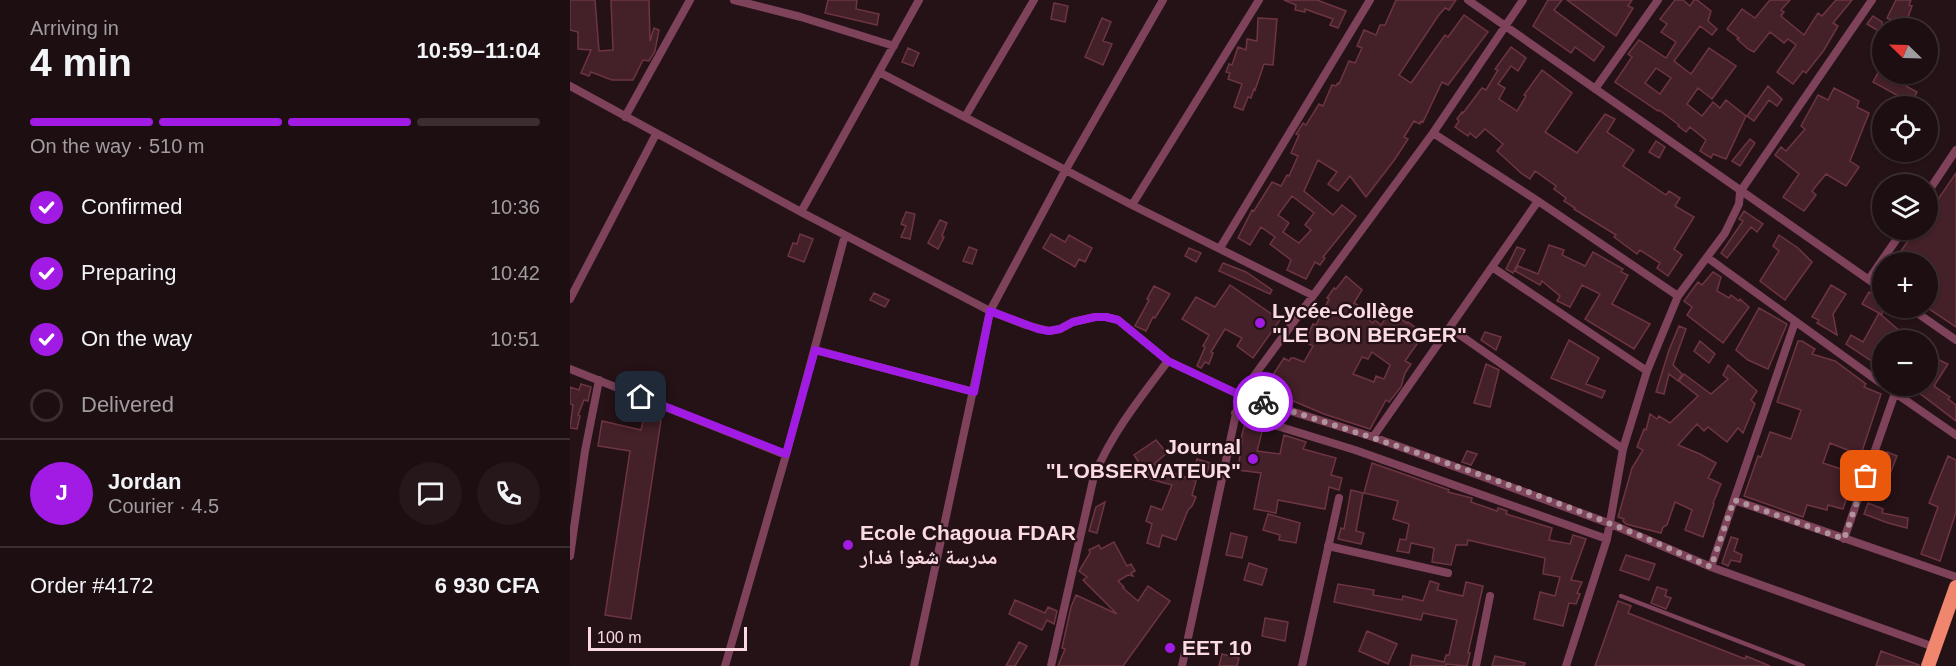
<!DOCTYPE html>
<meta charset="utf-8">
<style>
:root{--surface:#1c0e11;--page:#25171a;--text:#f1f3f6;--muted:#a09c9f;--line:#3a2e31;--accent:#a21be5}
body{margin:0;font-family:Arial,"Noto Naskh Arabic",sans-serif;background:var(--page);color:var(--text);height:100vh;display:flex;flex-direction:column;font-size:22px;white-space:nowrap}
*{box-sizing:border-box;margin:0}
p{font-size:20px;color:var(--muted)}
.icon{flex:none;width:33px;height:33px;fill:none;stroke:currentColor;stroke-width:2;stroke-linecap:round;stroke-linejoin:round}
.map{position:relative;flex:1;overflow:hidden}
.panel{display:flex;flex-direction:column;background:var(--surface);width:570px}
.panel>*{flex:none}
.needle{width:39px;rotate:293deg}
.controls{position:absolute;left:1302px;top:18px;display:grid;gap:12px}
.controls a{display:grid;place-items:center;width:66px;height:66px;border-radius:50%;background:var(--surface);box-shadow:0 2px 4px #0004,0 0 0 2px var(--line);font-size:30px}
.scale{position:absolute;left:18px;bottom:15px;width:159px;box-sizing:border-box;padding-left:6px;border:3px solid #fbdae4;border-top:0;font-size:16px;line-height:21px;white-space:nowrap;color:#fbdae4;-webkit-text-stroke:4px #251217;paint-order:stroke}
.pin{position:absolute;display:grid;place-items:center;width:51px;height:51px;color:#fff;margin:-26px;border-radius:12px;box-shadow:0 3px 9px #0006}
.courier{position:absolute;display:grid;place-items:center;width:60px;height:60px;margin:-30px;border:4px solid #a21be5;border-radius:50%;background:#fff;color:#222;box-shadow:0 2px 8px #0007}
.summary em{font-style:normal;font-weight:700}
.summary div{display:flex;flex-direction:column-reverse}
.summary{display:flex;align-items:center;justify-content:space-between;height:102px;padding:0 30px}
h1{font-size:39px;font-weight:700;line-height:45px}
.bar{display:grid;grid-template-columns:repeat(4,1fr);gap:9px 6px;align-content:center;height:72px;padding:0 30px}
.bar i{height:8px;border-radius:4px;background:var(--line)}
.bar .active{background:var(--accent)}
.bar p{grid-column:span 4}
.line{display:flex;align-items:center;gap:15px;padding:0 30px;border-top:2px solid var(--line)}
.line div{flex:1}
.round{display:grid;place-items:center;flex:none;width:63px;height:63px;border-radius:32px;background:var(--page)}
ol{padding:0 30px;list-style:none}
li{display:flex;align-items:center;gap:18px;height:66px}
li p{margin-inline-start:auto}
li .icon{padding:6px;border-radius:50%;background:var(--accent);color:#fff;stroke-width:4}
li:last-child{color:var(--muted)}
li i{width:33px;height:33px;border:3px solid var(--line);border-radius:50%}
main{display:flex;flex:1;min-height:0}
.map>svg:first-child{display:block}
.building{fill:#442028;stroke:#6d3542;stroke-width:1.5;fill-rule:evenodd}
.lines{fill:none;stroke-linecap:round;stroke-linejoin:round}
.service{stroke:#7e425a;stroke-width:4.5}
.minor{stroke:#7e425a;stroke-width:8}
.primary{stroke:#ef866d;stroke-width:14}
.done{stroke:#b0949c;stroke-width:6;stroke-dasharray:0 10.8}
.route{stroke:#a21be5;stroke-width:8}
.poi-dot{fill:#a21be5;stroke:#251217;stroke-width:2}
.labels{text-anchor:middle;stroke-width:4.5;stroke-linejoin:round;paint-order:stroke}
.poi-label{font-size:21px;font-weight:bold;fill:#fbdae4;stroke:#251217;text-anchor:start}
</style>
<main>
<section class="panel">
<div class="summary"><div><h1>4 min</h1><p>Arriving in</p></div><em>10:59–11:04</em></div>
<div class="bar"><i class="active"></i><i class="active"></i><i class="active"></i><i></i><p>On the way · 510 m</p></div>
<ol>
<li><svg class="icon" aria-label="check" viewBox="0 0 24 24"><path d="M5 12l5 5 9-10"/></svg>Confirmed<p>10:36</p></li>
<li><svg class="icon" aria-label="check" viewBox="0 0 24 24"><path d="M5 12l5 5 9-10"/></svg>Preparing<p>10:42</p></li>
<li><svg class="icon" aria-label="check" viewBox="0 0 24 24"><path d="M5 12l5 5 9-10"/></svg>On the way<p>10:51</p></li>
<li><i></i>Delivered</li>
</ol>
<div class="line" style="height:108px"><b class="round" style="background:var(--accent);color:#fff">J</b><div><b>Jordan</b><p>Courier · 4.5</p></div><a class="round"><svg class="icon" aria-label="chat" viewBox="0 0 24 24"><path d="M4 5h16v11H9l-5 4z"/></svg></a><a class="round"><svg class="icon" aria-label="phone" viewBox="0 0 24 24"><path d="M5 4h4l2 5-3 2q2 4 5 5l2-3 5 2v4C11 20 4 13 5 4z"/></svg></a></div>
<div class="line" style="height:78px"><div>Order #4172</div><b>6 930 CFA</b></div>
</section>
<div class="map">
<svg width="1386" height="666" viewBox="0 0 1386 666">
<rect width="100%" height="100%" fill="#251217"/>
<!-- building -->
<path class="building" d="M0,0H25L29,51L43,50L41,0H79L80,41L84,28L89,30L85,51L79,61L73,60L63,80H42L21,72L19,76L11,73L21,50L8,49V32L0,30Z
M258,0H287L286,9L309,14L307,25L255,13Z
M714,0H747L776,11L768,28L760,25L763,19L735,9V12L725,10L726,5Z
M826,0H886L879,10L875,8L868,16L829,75L841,83L875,35L878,37L894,15L918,32L878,85L872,82L853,122L851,121L850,124L844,121L834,137L838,139L825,159L796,197L780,176L768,191L758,184L767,172L748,160L734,191L763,215L772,205L786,216L753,257L755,258L750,265L745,262L736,279L717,270L721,260L700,244L705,237L691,227L680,245L668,238L682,210L684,211L702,182L711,186L717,175L719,176L728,156L721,153L729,135L726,134L733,123L736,125L749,104L753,106L762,85L766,86L768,83L769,84L779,61L785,63L792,48L787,46L794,30L806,35L810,25H815ZM722,196L744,213L735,225L741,230L729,243L713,232L719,223L708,215Z
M978,0H992L984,10L1034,47L1024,61L1005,47L1001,53L963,26Z
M997,0H1062L1058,6L1063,8L1046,36Z
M1105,0H1113L1120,6L1124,0H1127L1141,11L1138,21L1147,29L1142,35L1130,26L1104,61L1121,74L1139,48L1166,66L1142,99L1128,88L1117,104L1132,116L1143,102L1150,108L1156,100L1176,116L1156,159L1143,154L1141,158L1130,151L1136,140L1120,127L1116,132L1108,126L1109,125L1089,110L1088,111L1045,82L1062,57L1058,54L1069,40L1096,58L1106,42L1091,32L1097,24L1090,19ZM1086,68L1101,78L1090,94L1075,83Z
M1200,0H1220L1211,10L1214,12L1211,16L1234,35L1248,13L1252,16L1266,0H1282L1263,23L1268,26L1254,50L1236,73L1233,71L1223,84L1207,72L1226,45L1218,39L1214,43L1200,32L1184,52L1178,49L1167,39L1169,38L1157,29L1172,9L1185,18Z
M1326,0H1341L1339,5L1342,6L1335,25L1317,18Z
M484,3L498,6L495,22L481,19Z
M1303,16L1312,22V59L1302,54L1312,33L1297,24Z
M532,18L541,22L533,41L542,44L533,65L515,57Z
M688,18L707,19L703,65L694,64L685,90L684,89L681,98L678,97L673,110L664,107L672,84L658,79L660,73L656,72L659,64L662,65L668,47L676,50L677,39L687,41Z
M941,47L956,58L948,71L941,66L928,84L935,88L929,99L947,111L956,96L954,95L972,70L1002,93L975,132L1007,153L1035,114L1045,119L1037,132L1064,150L1053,166L1096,195L1099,191L1110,198L1105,206L1124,217L1104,249L1112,255L1098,276L1087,268L1090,263L1070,250L1067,254L1044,237L1046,235L1004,209L1005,208L994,201L996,198L984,189L986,186L965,171L960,179L951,173L927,151L933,144L915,129L906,138L900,133L898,136L885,127L889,121L887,119L892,112L893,113L912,88L916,90L928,70L925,69Z
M338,48L349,53L343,66L332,62Z
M1309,71L1347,92L1341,103L1303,82Z
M1198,86L1212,99L1207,106L1199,100L1184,121L1177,116Z
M1264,88L1289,101L1287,107L1299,113L1280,161L1289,167L1276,186L1256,174L1242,191L1246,195L1234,211L1213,197L1229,174L1205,155L1211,147L1216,151L1235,129L1231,126L1248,95L1258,100Z
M1180,139L1185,143L1170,166L1162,161Z
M1086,141L1095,147L1089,158L1079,152Z
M1386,173V327L1358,308V262H1323L1346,230H1358V214Z
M1174,211L1193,224L1187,232L1181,227L1157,258L1151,253L1173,221L1169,219Z
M336,212L345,214L340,239L331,237L336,226L331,224Z
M370,220L377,223L372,236L374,237L368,249L358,243Z
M230,234L243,239L234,262L218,256L223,243L227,244Z
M481,234L495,242L499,235L522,248L515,262L509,259L505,267L473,248Z
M1209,235L1228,248L1242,262L1215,300L1190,281L1209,251L1203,246Z
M979,245L994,250L992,255L1015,266L1023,252L1053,269L1051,272L1058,275L1042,304L1080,324L1064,349L1015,319L1030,294L1012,285L1000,307L987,301L990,296L972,281L970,285L945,271L948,266L968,274Z
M399,247L407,250L402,264L393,261Z
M947,247L955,250L943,273L936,269Z
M619,248L631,253L626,262L615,256Z
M653,263L676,272L702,290L700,294L649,271Z
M1143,272L1151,277L1147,291L1159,298L1161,295L1169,301L1170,299L1179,307L1153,343L1117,315L1122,307L1114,301L1128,282L1132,285Z
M776,276L792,290L784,303L789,306L786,310L803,323L805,320L811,325L820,312L837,323L838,322L854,334L835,361L841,364L835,373L831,387L819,402L816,400L800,429L754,414L721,400L718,403L695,395L699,385L697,384L714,358L719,361L721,358H724L734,362L743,346L735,342L743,324L746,325L759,299L757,298L764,288L766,289ZM802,352L820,365L814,379L806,376L804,382L783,374L792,357L798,359Z
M660,285L710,320L683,358L667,346L672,338L655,329L641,352L643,353L639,364L635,362L631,368L627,366L635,347L633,346L639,335L612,319L626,297L645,307Z
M1261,285L1276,294L1263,314L1267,335L1247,323L1249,320L1242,317Z
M584,286L600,294L585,318L583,317L576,331L565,326L579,300L577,299Z
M1299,292L1312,299V315L1309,313L1331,332L1345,340H1312V368L1276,344L1281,335L1293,342L1309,313L1292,304Z
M304,293L319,300L315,307L300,300Z
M1189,308L1217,324L1198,369L1178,360L1166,350Z
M1109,326L1116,329L1103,365L1112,374L1108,381L1099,374L1094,394L1086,392L1099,350Z
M915,332L931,337L926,350L911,340Z
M999,340L1029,358L1016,384L1035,391L1032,398L981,378Z
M1130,341L1145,354L1139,363L1124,351Z
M1228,341H1232L1245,349L1242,354L1265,361L1296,384L1294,387L1311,394L1273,509L1258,505L1257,510L1237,505L1233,517L1174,496L1188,456L1191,457L1200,432L1221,439L1231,410L1207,402ZM1260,443L1285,453L1277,471L1253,463Z
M1367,359L1378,364L1364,386L1380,397L1378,399L1386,405V421L1340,386H1358V379L1365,372L1361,369Z
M916,364L929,370L920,407L904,403Z
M1158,365L1187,391L1181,400L1185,404L1173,433L1168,428L1157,442L1138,427L1134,431L1127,424L1108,445L1130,454L1146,463L1138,478L1151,484L1143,503L1144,504L1133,537L1115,530L1122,510L1105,502L1097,525L1093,527L1091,533L1056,524L1053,521L1054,519L1048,517L1062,468L1073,450L1067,447L1074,429L1076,430L1080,414L1087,419L1089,416L1100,423L1128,396L1109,381L1114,374L1141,394L1158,379L1153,375Z
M11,384L21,387L18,401L14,400L8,415L10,416L7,429L0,428L3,405L0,404V387L9,390Z
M74,417L91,420L61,619L35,615L60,451L28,446L32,421L71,430Z
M675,423L693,428L687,451L710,454L714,435L736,442L733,449L766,458L761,475L772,478L769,490L759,487L755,509L708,500L706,513L684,509L691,473L668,470L672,440L671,439Z
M586,440L597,453L584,464L602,469L601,472L626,481L622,495L626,497L622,506L618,510L606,540L592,535L589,547L577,543L582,524L576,521L581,506L592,510L602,485L580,479L564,455Z
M897,451L907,454L901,465L892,462Z
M1317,452L1327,456L1317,482L1307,478Z
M1378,456L1386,460V512L1370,561L1351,554L1368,507L1359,503Z
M627,459L640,463L636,476L623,472Z
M802,463L879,490L878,492L902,498L901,502L927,511L928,508L932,509L937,511L936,514L982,528L979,540L1000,544L1003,535L1016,539L1001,580L1012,582L1007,593L1010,594L1006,604L999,603L993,626L964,619L970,592L985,596L990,577L973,574L975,558L898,540L897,545H886L881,565L862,562L864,548L841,543L839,553L827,551L830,539L836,540L839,524L823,519L828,501L794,493Z
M781,490L793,493L786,531L794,533L791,544L768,539L771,528L774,529Z
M535,502L527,533L519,531L526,507Z
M1298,503L1313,509L1312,513L1338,518L1337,528L1318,523L1294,514Z
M698,514L730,523L726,543L709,540L710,535L693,530Z
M661,533L677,537L672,558L656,555Z
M1161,537L1168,539L1164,551L1172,555L1170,562L1161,560L1158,566L1152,563Z
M544,542L557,566L561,564L565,571L561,573L563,576L558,575L548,581L554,587L553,588L568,601L578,586L600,601L553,666H488L495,649L492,648L501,607L506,595L547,614L513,580L517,577L509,571L520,553L519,550L529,545L531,549Z
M1056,555L1085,564L1079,580L1050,570Z
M679,563L697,569L692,585L674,580Z
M860,581L869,584L867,590L893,596L896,582L913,586L898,653H900L897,666L876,664V666H840L842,655L874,662L876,655H879L887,620L853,613L851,620L764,602L768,584L804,590L803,595L832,600L833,596L853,601Z
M1087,587L1097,590L1095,596L1101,598L1096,609L1081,603Z
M445,600L475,613L478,607L487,611L484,624L477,620L472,630L439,614Z
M1048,601L1061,606L1058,613L1175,659L1176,656L1200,666H1025Z
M695,618L718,622L715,641L692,636Z
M797,631L827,644L818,664L789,651Z
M449,642L457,646L445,666H436Z
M1311,651L1349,665V666H1306Z
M652,654L669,658L667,666H649Z
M925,656L955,663L954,666H922Z"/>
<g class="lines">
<!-- service -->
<path class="service" d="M1051,596L1233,666"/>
<!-- minor -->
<path class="minor" d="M164,0L231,17L324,46
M898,0L1312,289
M309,72L562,205L742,295
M0,86L231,212L420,311L456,325L479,331L490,329L503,322L525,317H536L548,320L598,361L670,395L803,437L911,476L1041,524L1141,567L1364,647
M1025,89L1088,0
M55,117L120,0
M395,117L464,0
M863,133L968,201L1108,296
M1358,192L1386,150
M562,205L689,0
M231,212L349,0
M650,248L800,0
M1138,258L1312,384
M922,267L1077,371
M1299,279L1333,230
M0,299L86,134
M1340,308L1386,340
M880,328L1053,449
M245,350L404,392
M0,369L216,455
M1315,386L1386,435
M665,413L785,450L1037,539
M803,437L968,201
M1164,500L1386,577
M1274,539L1325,393
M758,546L878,573
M0,556L15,451L29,380
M1141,567L1225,322
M155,666L216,455L275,235
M344,666L420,311L495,171L593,0
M481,666L524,476C542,433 570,398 598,361
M612,666L670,395L863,133L953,0
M732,666L769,498
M906,666L920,596
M996,666L1037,539L1053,449L1077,371L1108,296L1155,233L1169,204L1170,192L1302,0"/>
<!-- primary -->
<path class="primary" d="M1358,666L1386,587"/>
</g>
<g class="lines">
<!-- done -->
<path class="done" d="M693,402C810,440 927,478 1041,524C1075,537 1108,553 1141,567L1164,500L1274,539L1296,476"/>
<!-- route -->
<path class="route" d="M71,397L216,454L245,350L404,392L420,311L468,329L479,331L490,329L503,322L525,317H536L548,320L598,361L670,395L693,402"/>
</g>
<!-- markers -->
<g class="poi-dot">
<circle cx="690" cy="323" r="6"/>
<circle cx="683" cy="459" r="6"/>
<circle cx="278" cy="545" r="6"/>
<circle cx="600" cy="648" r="6"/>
</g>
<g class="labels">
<!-- poi labels -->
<g class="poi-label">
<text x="702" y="318">Lycée-Collège<tspan x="702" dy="24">"LE BON BERGER"</tspan></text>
<text x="671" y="454" text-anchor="end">Journal<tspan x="671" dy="24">"L'OBSERVATEUR"</tspan></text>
<text x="290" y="540">Ecole Chagoua FDAR<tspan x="290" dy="24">مدرسة شغوا فدار</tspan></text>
<text x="612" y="655">EET 10</text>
</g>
</g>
</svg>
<div class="controls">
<a><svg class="needle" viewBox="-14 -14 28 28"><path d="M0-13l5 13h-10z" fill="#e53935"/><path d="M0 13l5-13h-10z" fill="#a09c9f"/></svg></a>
<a><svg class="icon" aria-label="locate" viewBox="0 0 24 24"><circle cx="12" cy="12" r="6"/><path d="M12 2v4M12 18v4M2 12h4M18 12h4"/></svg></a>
<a><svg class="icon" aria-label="layers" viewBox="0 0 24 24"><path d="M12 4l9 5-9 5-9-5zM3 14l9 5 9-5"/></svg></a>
<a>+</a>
<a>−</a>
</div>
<div class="scale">100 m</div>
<div class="pin" style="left:1296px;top:476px;background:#ea580c"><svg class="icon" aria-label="bag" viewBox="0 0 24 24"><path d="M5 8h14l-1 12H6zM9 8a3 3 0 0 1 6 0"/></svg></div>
<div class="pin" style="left:71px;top:397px;background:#1f2937"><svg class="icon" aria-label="home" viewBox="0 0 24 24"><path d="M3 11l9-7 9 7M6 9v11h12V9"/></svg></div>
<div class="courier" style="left:693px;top:402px"><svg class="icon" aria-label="bike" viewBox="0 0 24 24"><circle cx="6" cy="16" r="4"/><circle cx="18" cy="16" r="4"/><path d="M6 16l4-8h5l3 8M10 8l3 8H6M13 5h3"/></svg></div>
</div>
</main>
